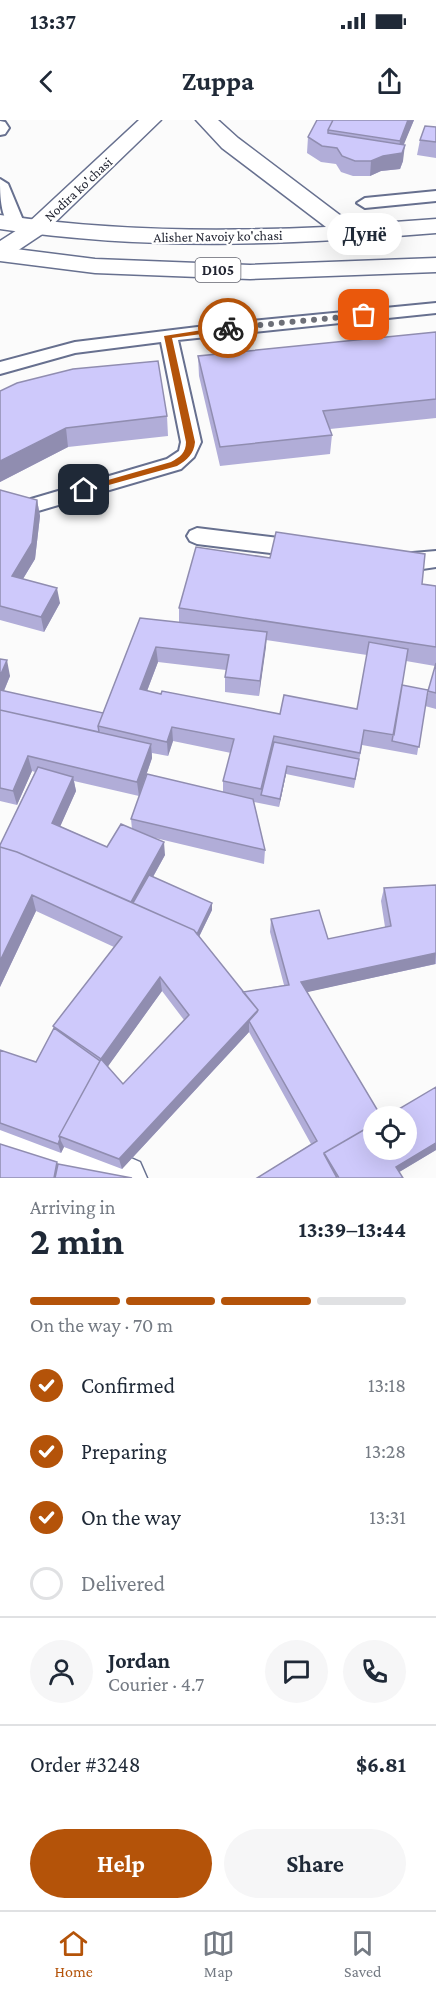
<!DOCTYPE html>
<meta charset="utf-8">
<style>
:root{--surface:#fff;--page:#f6f6f7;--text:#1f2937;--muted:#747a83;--line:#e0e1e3;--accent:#b45309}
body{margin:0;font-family:"Crimson Pro",serif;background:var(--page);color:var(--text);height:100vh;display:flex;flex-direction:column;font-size:22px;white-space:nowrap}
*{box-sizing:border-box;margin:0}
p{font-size:20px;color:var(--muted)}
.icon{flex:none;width:33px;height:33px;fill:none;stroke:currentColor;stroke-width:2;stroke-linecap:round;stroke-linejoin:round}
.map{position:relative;height:1058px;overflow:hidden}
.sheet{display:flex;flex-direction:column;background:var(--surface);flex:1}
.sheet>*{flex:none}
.controls{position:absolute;left:363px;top:986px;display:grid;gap:12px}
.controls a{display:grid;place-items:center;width:54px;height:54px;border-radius:50%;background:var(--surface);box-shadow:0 6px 24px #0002;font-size:30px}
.pin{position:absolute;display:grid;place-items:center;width:51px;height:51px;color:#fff;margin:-26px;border-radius:12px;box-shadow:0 3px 9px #0006}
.courier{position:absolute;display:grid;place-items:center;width:60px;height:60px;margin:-30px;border:4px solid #b45309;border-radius:50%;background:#fff;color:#222;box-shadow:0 2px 8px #0007}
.bubble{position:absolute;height:42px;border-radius:21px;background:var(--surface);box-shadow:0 6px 24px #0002;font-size:20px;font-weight:700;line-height:42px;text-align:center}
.headline em{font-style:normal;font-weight:700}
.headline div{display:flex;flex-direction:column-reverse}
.headline{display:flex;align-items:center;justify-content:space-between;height:102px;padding:0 30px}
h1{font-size:39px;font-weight:700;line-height:45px}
.bar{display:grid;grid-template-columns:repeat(4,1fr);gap:9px 6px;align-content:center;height:72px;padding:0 30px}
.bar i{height:8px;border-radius:4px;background:var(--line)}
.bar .current{background:var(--accent)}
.bar p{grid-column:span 4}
.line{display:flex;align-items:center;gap:15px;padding:0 30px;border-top:2px solid var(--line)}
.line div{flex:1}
.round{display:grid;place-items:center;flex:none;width:63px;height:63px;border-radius:32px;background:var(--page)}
ol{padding:0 30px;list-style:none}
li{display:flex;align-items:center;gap:18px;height:66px}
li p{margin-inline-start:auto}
li .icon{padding:6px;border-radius:50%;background:var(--accent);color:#fff;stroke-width:4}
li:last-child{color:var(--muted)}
li i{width:33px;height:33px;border:3px solid var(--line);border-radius:50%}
.action{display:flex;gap:12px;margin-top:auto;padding:12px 30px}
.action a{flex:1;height:69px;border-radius:36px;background:var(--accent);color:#fff;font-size:24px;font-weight:700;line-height:69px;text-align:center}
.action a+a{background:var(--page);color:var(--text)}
.status{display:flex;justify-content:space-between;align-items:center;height:42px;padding:0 30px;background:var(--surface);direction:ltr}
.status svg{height:16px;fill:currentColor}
header{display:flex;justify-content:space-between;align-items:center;height:78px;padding:0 30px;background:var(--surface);font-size:27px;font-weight:700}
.tabs{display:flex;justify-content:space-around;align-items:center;height:84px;border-top:2px solid var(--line);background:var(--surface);font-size:16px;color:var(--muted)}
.tabs a{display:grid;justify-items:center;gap:3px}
.tabs .current{color:var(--accent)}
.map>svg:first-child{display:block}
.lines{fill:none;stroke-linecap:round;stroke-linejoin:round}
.lane-casing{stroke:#67708f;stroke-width:4}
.street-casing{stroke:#67708f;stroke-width:3}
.secondary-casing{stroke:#67708f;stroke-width:3}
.primary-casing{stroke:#67708f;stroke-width:3}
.lane{fill:#fff;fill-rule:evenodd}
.street{fill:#fff;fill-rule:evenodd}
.secondary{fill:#fff;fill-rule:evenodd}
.primary{fill:#fff;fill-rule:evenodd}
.wall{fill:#b1add8;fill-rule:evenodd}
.shaded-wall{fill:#908db0}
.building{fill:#cec9fb;stroke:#908db0;stroke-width:1.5;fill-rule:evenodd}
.route{fill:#b45309}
.done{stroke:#6e7078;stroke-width:6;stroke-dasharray:0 10.8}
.labels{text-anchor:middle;stroke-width:4.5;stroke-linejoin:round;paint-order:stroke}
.far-street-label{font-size:14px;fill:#222532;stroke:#fff}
.shield{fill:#fff;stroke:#646670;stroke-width:1.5}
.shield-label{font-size:15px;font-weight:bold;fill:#222532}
</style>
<div class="status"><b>13:37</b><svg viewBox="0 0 49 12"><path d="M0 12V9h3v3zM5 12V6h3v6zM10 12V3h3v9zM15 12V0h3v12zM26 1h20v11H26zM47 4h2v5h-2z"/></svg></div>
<header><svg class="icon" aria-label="back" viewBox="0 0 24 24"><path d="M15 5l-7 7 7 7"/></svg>Zuppa<svg class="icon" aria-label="share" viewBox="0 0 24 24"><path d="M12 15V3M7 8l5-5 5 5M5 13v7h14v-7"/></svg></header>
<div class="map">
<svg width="436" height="1058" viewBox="0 0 436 1058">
<rect width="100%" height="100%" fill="#fbfbfb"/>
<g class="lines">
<!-- lane casing -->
<g class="lane-casing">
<path id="lane" d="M0,1L5,2L9,8L5,14L0,15Z
M0,59L8,64L25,105L23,108L17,110C0,105 0,74 0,59Z
M436,71V81L365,88L357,83L365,78Z
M436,183V193L178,220L201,322L194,337L181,349L38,391L31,389L28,384L31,379L167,339L179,331L181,322L161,222L75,233L0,254V242L75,222L222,204Z
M197,408L304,421L311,424L314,429L311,434L304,437L197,424L190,421L187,416L190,411Z
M436,431V447L409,451L389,447L385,441L389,435Z"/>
</g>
<!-- street casing -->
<g class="street-casing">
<path id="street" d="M0,1002L124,1035L140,1042L147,1058H43L0,1046Z"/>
</g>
<!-- secondary casing -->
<g class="secondary-casing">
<path id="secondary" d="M139,0H161L44,113L8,137L0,139V121L28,103Z"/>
</g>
<!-- primary casing -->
<g class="primary-casing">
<path id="primary" d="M196,0H218L238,18L353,105L436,99V113C289,125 147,131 0,109V95C109,111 216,112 326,107L222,28Z
M0,127L95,139L250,145L436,138V152L250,159L95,153L0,141Z"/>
</g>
<!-- lane -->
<use href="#lane" class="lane"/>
<!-- street -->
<use href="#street" class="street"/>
<!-- secondary -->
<use href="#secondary" class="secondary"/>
<!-- primary -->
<use href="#primary" class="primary"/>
</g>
<!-- wall -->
<path class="wall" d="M317,0H414L403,25V41L400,49L381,51L370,56H353L341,52L336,44L321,42L307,33L308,17Z
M436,7V38L417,35L420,20Z
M436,212V298L330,309L332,315L330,334L220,346L199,256L198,236Z
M0,271L167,296L168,316L68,327L0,362Z
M0,370L37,380L40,396L35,439L23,459L60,483L44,512L0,500Z
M422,464L436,466V589L425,586L417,635L362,625L354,668L286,654L279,687L254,682L265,730L264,744L151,717L165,735L153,757L212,783V790L199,817L243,872L284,865L270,812L271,799L328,819L385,807L381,781L384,768L436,765V844L306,872L374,1029L436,967V1030L399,1052L403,1058H257L311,1024L249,912L122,1049L64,1027L61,1033L0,1010V930L36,942L54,908L53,906L114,827L36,791L0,867V725L35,652L32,651L17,685L0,681V539L10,556L4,571L103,593L140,498L179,503V488ZM266,520L367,535L357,589L280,594L147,571L158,542L226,550L225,557V572L259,576ZM406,541L435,546L427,578L402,565ZM173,621L231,633L223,661V672L131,699L132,709L107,727L60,706L76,671L74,661L139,676L152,638V633L168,636ZM162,871L184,900L123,964L107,947Z"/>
<!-- shaded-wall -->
<path class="shaded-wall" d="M408,0H414L400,34L405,25L403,41L400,49L381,51L370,56L371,41L383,36L398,34L400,21Z
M66,308L68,327L0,362V341Z
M37,380L40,396L35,439L15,472L12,456Z
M57,468L60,483L44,512L41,497Z
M267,512L266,527L259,576L260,561Z
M156,527L158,542L142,584L140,569Z
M7,540L10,556L0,580V556Z
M172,607L173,621L168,636L167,622Z
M151,624L152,638L139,676L137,662Z
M28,636L32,651L17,685L13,671Z
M287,646L286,654L279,687L280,679Z
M73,657L76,671L56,716L52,703Z
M164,722L165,735L134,791L129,784Z
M32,775L36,791L0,867V841Z
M212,783V790L195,825V818Z
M436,833L435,844L299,874L301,862Z
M160,857L162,871L104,952L101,939Z
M258,890L257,903L249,901V912L122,1049L119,1039Z
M60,1019L64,1027L61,1033L58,1024Z
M436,1023V1030L391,1057L396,1047Z"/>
<!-- building -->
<path class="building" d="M317,0H333L328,10V13L405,25L402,33L383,36L371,41H355L342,36L337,28L322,26L308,17Z
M333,0H408L400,21L328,10Z
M425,6L436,7V22L420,20Z
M436,212V279L323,291L332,315L220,327L198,236Z
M158,241L167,296L66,308L0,341V271L17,263L73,249Z
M0,370L37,380L32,423L12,456L57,468L41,497L0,486Z
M276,412L425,434L422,464L436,466V527L179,488L196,427L270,438Z
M140,498L267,512L260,561L225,557L229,535L156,527L140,569L161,574L162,571L280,594L284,575L357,589L369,522L408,529L394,615L364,610L360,633L274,616L261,669L223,661L234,619L172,607L167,622L98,606Z
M0,539L7,540L0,556Z
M436,543V573L428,571Z
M402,565L428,570L419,627L392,621Z
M0,570L103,593L98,606L99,612L0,590Z
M0,590L151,624L137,662L28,636L13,671L0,668Z
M274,622L359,639L355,659L287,646L280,679L261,675Z
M38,647L73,657L52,703L107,727L121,704L164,722L131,782L17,732L0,727V725Z
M147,654L253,679L265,730L131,699Z
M0,727L17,732L194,810L258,890L119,1039L59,1016L101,939L53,906L122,817L32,775L0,841ZM160,857L189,895L123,964L101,939Z
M149,755L212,783L197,814L194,810L133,783Z
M436,765V833L301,862L381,996H374V1004L324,1033V1034L337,1058H257L317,1021L249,901L257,892L258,890L243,872L289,865L271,799L319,790L328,819L391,806L384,768Z
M54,908L100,941L59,1016L60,1019L58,1024L0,1003V930L36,942Z
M436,967V1023L396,1047L403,1058H339L324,1033L374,1004V1029H406V996H387Z
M0,1024L57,1042L54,1058H0Z
M58,1044L132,1058H55Z"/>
<!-- route -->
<path class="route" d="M228,206L231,207V210L172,218L195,322C194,334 187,340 177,346L80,373V368L171,342C180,337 186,333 186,322L164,216Z"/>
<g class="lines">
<!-- done -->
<path class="done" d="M228,208L364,195"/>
</g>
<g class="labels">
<!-- far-street labels -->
<g class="far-street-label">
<text transform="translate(78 69) rotate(-43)" y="5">Nodira ko'chasi</text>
<text transform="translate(218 116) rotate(-1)" y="5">Alisher Navoiy ko'chasi</text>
</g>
<!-- shield labels -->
<rect class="shield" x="195.5" y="138" width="45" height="24" rx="4.5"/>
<g class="shield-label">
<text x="218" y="155">D105</text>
</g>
</g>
</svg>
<div class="controls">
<a><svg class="icon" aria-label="locate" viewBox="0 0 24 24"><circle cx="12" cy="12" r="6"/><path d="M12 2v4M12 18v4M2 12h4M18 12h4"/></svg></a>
</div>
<div class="pin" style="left:364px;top:195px;background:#ea580c"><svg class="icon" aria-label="bag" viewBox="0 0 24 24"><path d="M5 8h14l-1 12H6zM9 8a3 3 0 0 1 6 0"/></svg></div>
<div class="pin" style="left:84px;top:370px;background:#1f2937"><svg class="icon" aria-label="home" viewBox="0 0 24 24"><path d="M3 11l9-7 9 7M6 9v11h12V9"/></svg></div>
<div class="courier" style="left:228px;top:208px"><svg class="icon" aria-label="bike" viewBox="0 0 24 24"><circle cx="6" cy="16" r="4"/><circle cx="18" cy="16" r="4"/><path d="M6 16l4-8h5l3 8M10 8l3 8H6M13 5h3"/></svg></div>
<div class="bubble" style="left:327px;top:93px;width:75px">Дунё</div>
</div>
<section class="sheet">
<div class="headline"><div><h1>2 min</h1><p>Arriving in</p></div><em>13:39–13:44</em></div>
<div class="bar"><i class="current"></i><i class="current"></i><i class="current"></i><i></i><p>On the way · 70 m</p></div>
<ol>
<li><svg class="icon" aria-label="check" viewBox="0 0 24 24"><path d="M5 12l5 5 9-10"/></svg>Confirmed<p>13:18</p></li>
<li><svg class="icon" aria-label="check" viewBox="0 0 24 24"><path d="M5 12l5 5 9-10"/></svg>Preparing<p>13:28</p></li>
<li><svg class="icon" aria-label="check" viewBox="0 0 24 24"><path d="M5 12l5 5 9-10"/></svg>On the way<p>13:31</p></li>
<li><i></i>Delivered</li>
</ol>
<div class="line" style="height:108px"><a class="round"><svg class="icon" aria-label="person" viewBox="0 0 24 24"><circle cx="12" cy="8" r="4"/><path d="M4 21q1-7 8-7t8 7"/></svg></a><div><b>Jordan</b><p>Courier · 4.7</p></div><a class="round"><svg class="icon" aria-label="chat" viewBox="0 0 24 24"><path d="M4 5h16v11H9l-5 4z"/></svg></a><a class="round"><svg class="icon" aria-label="phone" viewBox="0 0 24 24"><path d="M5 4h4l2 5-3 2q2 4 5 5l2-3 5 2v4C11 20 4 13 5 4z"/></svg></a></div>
<div class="line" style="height:78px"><div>Order #3248</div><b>$6.81</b></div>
<div class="action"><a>Help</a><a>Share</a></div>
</section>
<nav class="tabs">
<a class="current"><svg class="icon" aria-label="home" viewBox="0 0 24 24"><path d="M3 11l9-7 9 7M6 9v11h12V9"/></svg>Home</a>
<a><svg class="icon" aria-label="map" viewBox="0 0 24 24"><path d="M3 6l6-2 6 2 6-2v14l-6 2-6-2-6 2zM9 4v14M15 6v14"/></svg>Map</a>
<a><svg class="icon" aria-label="saved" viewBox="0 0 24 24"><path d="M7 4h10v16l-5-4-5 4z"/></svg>Saved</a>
</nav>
